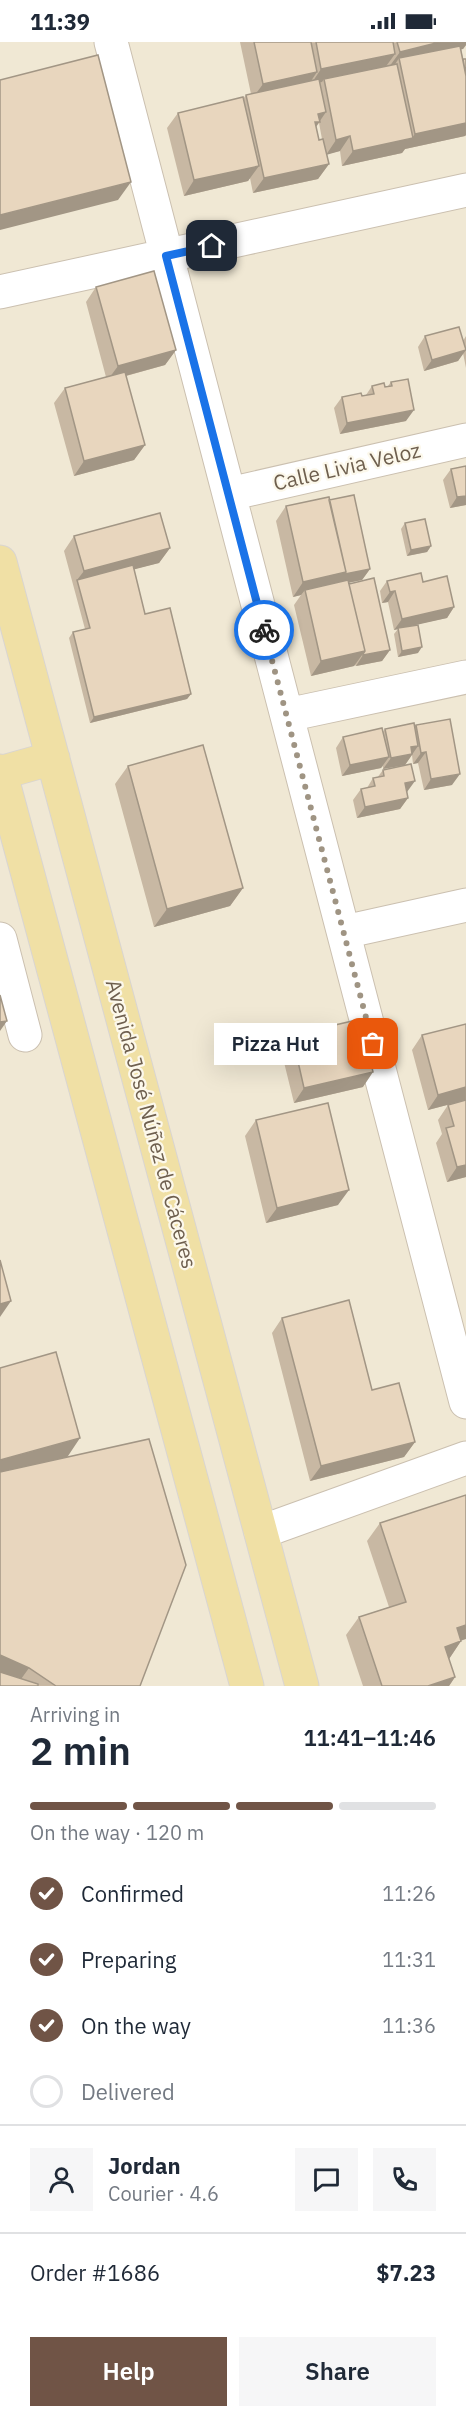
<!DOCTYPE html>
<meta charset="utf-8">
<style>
:root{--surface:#fff;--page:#f6f6f7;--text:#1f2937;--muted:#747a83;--line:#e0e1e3;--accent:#705446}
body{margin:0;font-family:"IBM Plex Sans",sans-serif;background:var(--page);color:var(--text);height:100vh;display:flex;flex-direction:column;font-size:22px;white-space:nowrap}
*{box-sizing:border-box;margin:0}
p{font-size:20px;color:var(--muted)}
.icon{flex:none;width:33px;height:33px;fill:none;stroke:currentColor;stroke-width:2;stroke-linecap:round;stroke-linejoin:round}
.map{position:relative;height:1644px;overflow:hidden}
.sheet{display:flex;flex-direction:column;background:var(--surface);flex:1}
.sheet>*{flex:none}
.pin{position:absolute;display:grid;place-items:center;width:51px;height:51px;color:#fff;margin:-26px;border-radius:12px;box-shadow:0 3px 9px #0006}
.courier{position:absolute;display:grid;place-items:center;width:60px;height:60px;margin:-30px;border:4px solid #1a73e8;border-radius:50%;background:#fff;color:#222;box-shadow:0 2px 8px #0007}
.bubble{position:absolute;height:42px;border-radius:0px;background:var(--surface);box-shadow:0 6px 24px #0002;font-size:20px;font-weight:600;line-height:42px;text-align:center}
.summary em{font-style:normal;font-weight:600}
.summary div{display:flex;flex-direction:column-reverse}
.summary{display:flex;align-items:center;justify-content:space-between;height:102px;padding:0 30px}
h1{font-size:39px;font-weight:600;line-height:45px}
.bar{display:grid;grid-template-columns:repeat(4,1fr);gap:9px 6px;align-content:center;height:72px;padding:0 30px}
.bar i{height:8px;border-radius:4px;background:var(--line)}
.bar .current{background:var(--accent)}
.bar p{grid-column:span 4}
.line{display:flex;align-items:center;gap:15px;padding:0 30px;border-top:2px solid var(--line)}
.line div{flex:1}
.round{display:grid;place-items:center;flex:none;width:63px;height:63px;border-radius:0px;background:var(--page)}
ol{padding:0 30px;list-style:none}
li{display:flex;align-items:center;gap:18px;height:66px}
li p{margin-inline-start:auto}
li .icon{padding:6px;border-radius:50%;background:var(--accent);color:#fff;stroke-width:4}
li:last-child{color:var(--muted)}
li i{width:33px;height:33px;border:3px solid var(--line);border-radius:50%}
.action{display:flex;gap:12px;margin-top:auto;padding:12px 30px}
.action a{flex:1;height:69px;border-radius:0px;background:var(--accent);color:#fff;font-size:24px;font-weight:600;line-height:69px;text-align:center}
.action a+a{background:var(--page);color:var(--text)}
.status{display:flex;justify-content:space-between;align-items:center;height:42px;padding:0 30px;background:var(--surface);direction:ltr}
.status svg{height:16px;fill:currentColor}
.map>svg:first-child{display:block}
.residential{fill:#f0e8d4}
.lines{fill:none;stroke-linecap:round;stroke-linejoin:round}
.minor-casing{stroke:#cbc0b0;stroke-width:35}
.major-casing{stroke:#d9d5d1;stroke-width:35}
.minor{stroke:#fff;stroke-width:33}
.major{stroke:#f0e0a5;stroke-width:33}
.wall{fill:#c8b8a3;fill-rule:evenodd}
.shaded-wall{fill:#a29685}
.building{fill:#e8d6be;stroke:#a29685;stroke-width:1.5}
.done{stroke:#9f9483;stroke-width:6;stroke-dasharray:0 10.8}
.route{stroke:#1a73e8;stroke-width:8}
.labels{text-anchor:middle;stroke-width:4.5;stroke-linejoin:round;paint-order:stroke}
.street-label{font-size:21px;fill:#6e5f4e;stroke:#fcf8eb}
</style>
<div class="status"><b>11:39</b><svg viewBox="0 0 49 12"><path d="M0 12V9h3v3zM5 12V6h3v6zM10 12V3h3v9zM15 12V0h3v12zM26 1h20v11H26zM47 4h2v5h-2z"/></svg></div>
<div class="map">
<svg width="466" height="1644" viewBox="0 0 466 1644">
<rect width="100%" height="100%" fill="#f9f5e5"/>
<!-- residential -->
<path class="residential" d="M0,0H466V1644H0Z"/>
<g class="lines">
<!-- minor casing -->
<g class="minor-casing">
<path id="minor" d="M111,0L466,1360
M0,250L466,148
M229,452L466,398
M287,673L466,635
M344,890L466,863
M0,897L25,993
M261,1490L466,1416"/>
</g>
<!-- major casing -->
<g class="major-casing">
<path id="major" d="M0,520L302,1644
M0,729L247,1644
M0,731L53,716"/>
</g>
<!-- minor -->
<use href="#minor" class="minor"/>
<!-- major -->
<use href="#major" class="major"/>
</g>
<!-- wall -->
<path class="wall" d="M240,0H466V3L463,7H461L463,17H466V93L465,94L405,107L402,111L342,124L340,109L327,112L329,122L318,137L253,151L250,136L248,139L184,154L167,86L178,71L243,57L246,53L251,52ZM319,81L322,97L319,98L316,85Z
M96,245L176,308L165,323L126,334L145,403L134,418L74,434L54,361L65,346L106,335L86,260Z
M425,294L463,299L466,294V326L463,311L458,319L424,329L418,305Z
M391,340L406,379L340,392L334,366L342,355L366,353L372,344H388Z
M466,424V463L450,466L443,438L451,427Z
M329,458L370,527L362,538L348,541L390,608L382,619L356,624L355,623L354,624L311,634L294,563L301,553L293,555L276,479L286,464Z
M405,481L431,504L427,510L407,514L401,487Z
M74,494L170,506L159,521L134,527L145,572L191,652L187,657L90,681L69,596L73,590L85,587L64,509Z
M387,539L423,540L454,565L447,576L408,584L418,611L398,615L394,592L398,587L394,588L388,560L382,561L380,549Z
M416,683L452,743L424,748L418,721L413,722L412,713L405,723L383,727V724L381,726L342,734L336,706L343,695L383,690L385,687L414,685Z
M128,724L243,846L230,864L154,885L115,742Z
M383,728L407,750L408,756L400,767L357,776L353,758L361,747L367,746L373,736H377Z
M292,993L363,1045L294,1061L281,1008Z
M422,993L466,1058L428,1068L412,1008Z
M466,1058V1135L447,1140L436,1101L442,1092L438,1078L448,1063Z
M256,1078L338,1163L266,1181L245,1094Z
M282,1276L372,1348L415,1400L404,1415L310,1439L272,1291Z
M67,1416L140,1644H0Z
M380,1481L461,1598V1599L449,1617L455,1635L449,1644H363L346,1593L359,1575L389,1565L367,1499Z"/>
<!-- shaded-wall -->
<path class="shaded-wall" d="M440,0H466V3L463,7L401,22L399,16L394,24L389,25L400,10Z
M395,12L384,27L324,37L322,40L311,42L321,27Z
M317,30L307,45L252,57L263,42Z
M326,70L309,95L318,72Z
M466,81V93L465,94L405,107L402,111L342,124L353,109L412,96L415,92Z
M350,94L340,109L326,113L336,98Z
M329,122L318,137L253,151L264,136Z
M259,124L248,139L184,154L194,138Z
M131,140L118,158L0,188V173Z
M176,308L165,323L107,339L118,324Z
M466,308L458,319L424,329L432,318Z
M414,368L406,379L340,392L347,381Z
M145,403L134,418L74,434L84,419Z
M466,454V463L450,466L457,455Z
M431,504L427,510L407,514L411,508Z
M170,506L159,521L78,542L77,538L84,529Z
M370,527L362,538L337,543L305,548L301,553L293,555L303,540L346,530Z
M395,549L388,560L382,561L390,550Z
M454,565L447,576L394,588L402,577Z
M422,605L418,611L398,615L402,609Z
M390,608L382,619L356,624L363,613Z
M365,609L354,624L311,634L321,619Z
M191,652L187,657L90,681L94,675Z
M418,704L405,723L383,727L391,716L411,705Z
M426,710L418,721L413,722L421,711Z
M389,715L381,726L342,734L350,723Z
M460,732L452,743L424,748L431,737Z
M415,739L407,750L405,741Z
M408,756L400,767L357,776L365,765Z
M243,846L230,864L154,885L167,867Z
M7,979L0,989V980Z
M373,1030L363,1045L294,1061L304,1046Z
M466,1045V1058L428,1068L438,1053Z
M466,1123V1135L447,1140L457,1125Z
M349,1148L338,1163L266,1181L277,1166Z
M11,1259L0,1275V1262Z
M80,1396L66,1417L0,1436V1418Z
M415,1400L404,1415L310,1439L321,1424Z
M466,1583V1597L445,1604L457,1586Z
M461,1599L449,1617L445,1605Z
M0,1613L29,1626L16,1644L0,1637Z
M455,1635L449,1644H428Z"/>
<!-- building -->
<path class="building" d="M254,0H311L317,30L263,42Z
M316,0H393L395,12L321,27Z
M397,0H440L400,10Z
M460,4L466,34V81L415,92L399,16Z
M98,13L131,140L0,173V38Z
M463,17H466V34Z
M397,22L413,96L353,109L350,94L336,98L324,37Z
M319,37L326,70L318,72L320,80H315L319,98L323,97L329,122L264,136L246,53Z
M243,55L259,124L194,138L178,71Z
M154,229L176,308L118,324L96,245Z
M459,285L466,308L432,318L425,294Z
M125,330L145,403L84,419L65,346Z
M408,337L414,368L347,381L342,355L361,351L362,354L374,352L372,344L384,341L385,345L392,344L391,340Z
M466,424V454L457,455L451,427Z
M354,453L370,527L345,532L346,530L329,458Z
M329,455L346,530L303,540L286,464Z
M160,471L170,506L84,529L74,494Z
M425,477L431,504L411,508L405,481Z
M133,523L145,572L170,566L191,652L94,675L73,590L90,586L77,538Z
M421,531L423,540L447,534L454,565L402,577L395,549L390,550L387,539Z
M374,536L390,608L363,613V612L365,609L349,542Z
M348,538L365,609L321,619L305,548Z
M418,583L422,605L402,609L398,586Z
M450,677L460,732L431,737L426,710L421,711L416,683Z
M414,681L418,704L411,705L412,712L391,716L385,687Z
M382,686L389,715L350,723L343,695Z
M203,703L243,846L167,867L128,724Z
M411,722L415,739L405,741L408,756L365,765L361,747L375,744L373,736L384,734L383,728Z
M0,953L7,979L0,980Z
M361,977L373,1030L304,1046L292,993Z
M466,982V1045L438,1053L422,993Z
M466,1058V1123L457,1125L446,1086L454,1084L448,1063Z
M328,1061L349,1148L277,1166L256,1078Z
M0,1218L11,1259L0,1262Z
M349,1258L372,1348L399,1341L415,1400L321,1424L282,1276Z
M56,1310L80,1396L0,1418V1326Z
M149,1397L186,1523L140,1644H56L29,1626L0,1613V1430Z
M466,1453V1583L457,1586L461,1599L445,1605L455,1635L428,1644H382L359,1575L406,1560L380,1481Z
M0,1630L38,1642V1644H0Z"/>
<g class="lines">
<!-- done -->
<path class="done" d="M264,588L373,1002"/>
<!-- route -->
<path class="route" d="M212,204L166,214L264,588"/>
</g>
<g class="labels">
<!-- street labels -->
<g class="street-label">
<text transform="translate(347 425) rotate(-13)" y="7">Calle Livia Veloz</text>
<text transform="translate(151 1082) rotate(75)" y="7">Avenida José Núñez de Cáceres</text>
</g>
</g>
</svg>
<div class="pin" style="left:373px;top:1002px;background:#ea580c"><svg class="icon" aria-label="bag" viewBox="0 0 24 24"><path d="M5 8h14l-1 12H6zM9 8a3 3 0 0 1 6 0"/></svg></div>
<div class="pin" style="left:212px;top:204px;background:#1f2937"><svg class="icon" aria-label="home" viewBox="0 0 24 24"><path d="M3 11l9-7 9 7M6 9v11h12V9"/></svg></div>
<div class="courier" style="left:264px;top:588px"><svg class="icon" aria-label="bike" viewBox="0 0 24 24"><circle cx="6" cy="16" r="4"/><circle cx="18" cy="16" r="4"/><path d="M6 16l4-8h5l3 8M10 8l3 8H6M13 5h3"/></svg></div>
<div class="bubble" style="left:214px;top:981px;width:123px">Pizza Hut</div>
</div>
<section class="sheet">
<div class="summary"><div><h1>2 min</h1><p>Arriving in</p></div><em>11:41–11:46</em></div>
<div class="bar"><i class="current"></i><i class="current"></i><i class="current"></i><i></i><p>On the way · 120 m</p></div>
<ol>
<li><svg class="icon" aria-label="check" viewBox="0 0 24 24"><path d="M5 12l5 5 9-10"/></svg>Confirmed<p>11:26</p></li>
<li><svg class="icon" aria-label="check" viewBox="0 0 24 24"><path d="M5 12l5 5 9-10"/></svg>Preparing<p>11:31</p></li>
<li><svg class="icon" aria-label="check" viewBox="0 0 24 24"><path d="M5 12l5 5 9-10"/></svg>On the way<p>11:36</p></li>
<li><i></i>Delivered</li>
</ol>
<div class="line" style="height:108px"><a class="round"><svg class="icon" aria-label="person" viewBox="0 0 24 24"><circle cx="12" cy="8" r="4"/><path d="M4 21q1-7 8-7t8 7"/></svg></a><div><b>Jordan</b><p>Courier · 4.6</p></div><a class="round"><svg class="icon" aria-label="chat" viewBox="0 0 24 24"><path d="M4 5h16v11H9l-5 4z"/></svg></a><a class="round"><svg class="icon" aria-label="phone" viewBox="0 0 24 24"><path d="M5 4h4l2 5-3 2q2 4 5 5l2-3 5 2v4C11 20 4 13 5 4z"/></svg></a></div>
<div class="line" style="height:78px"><div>Order #1686</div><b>$7.23</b></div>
<div class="action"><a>Help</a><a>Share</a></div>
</section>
